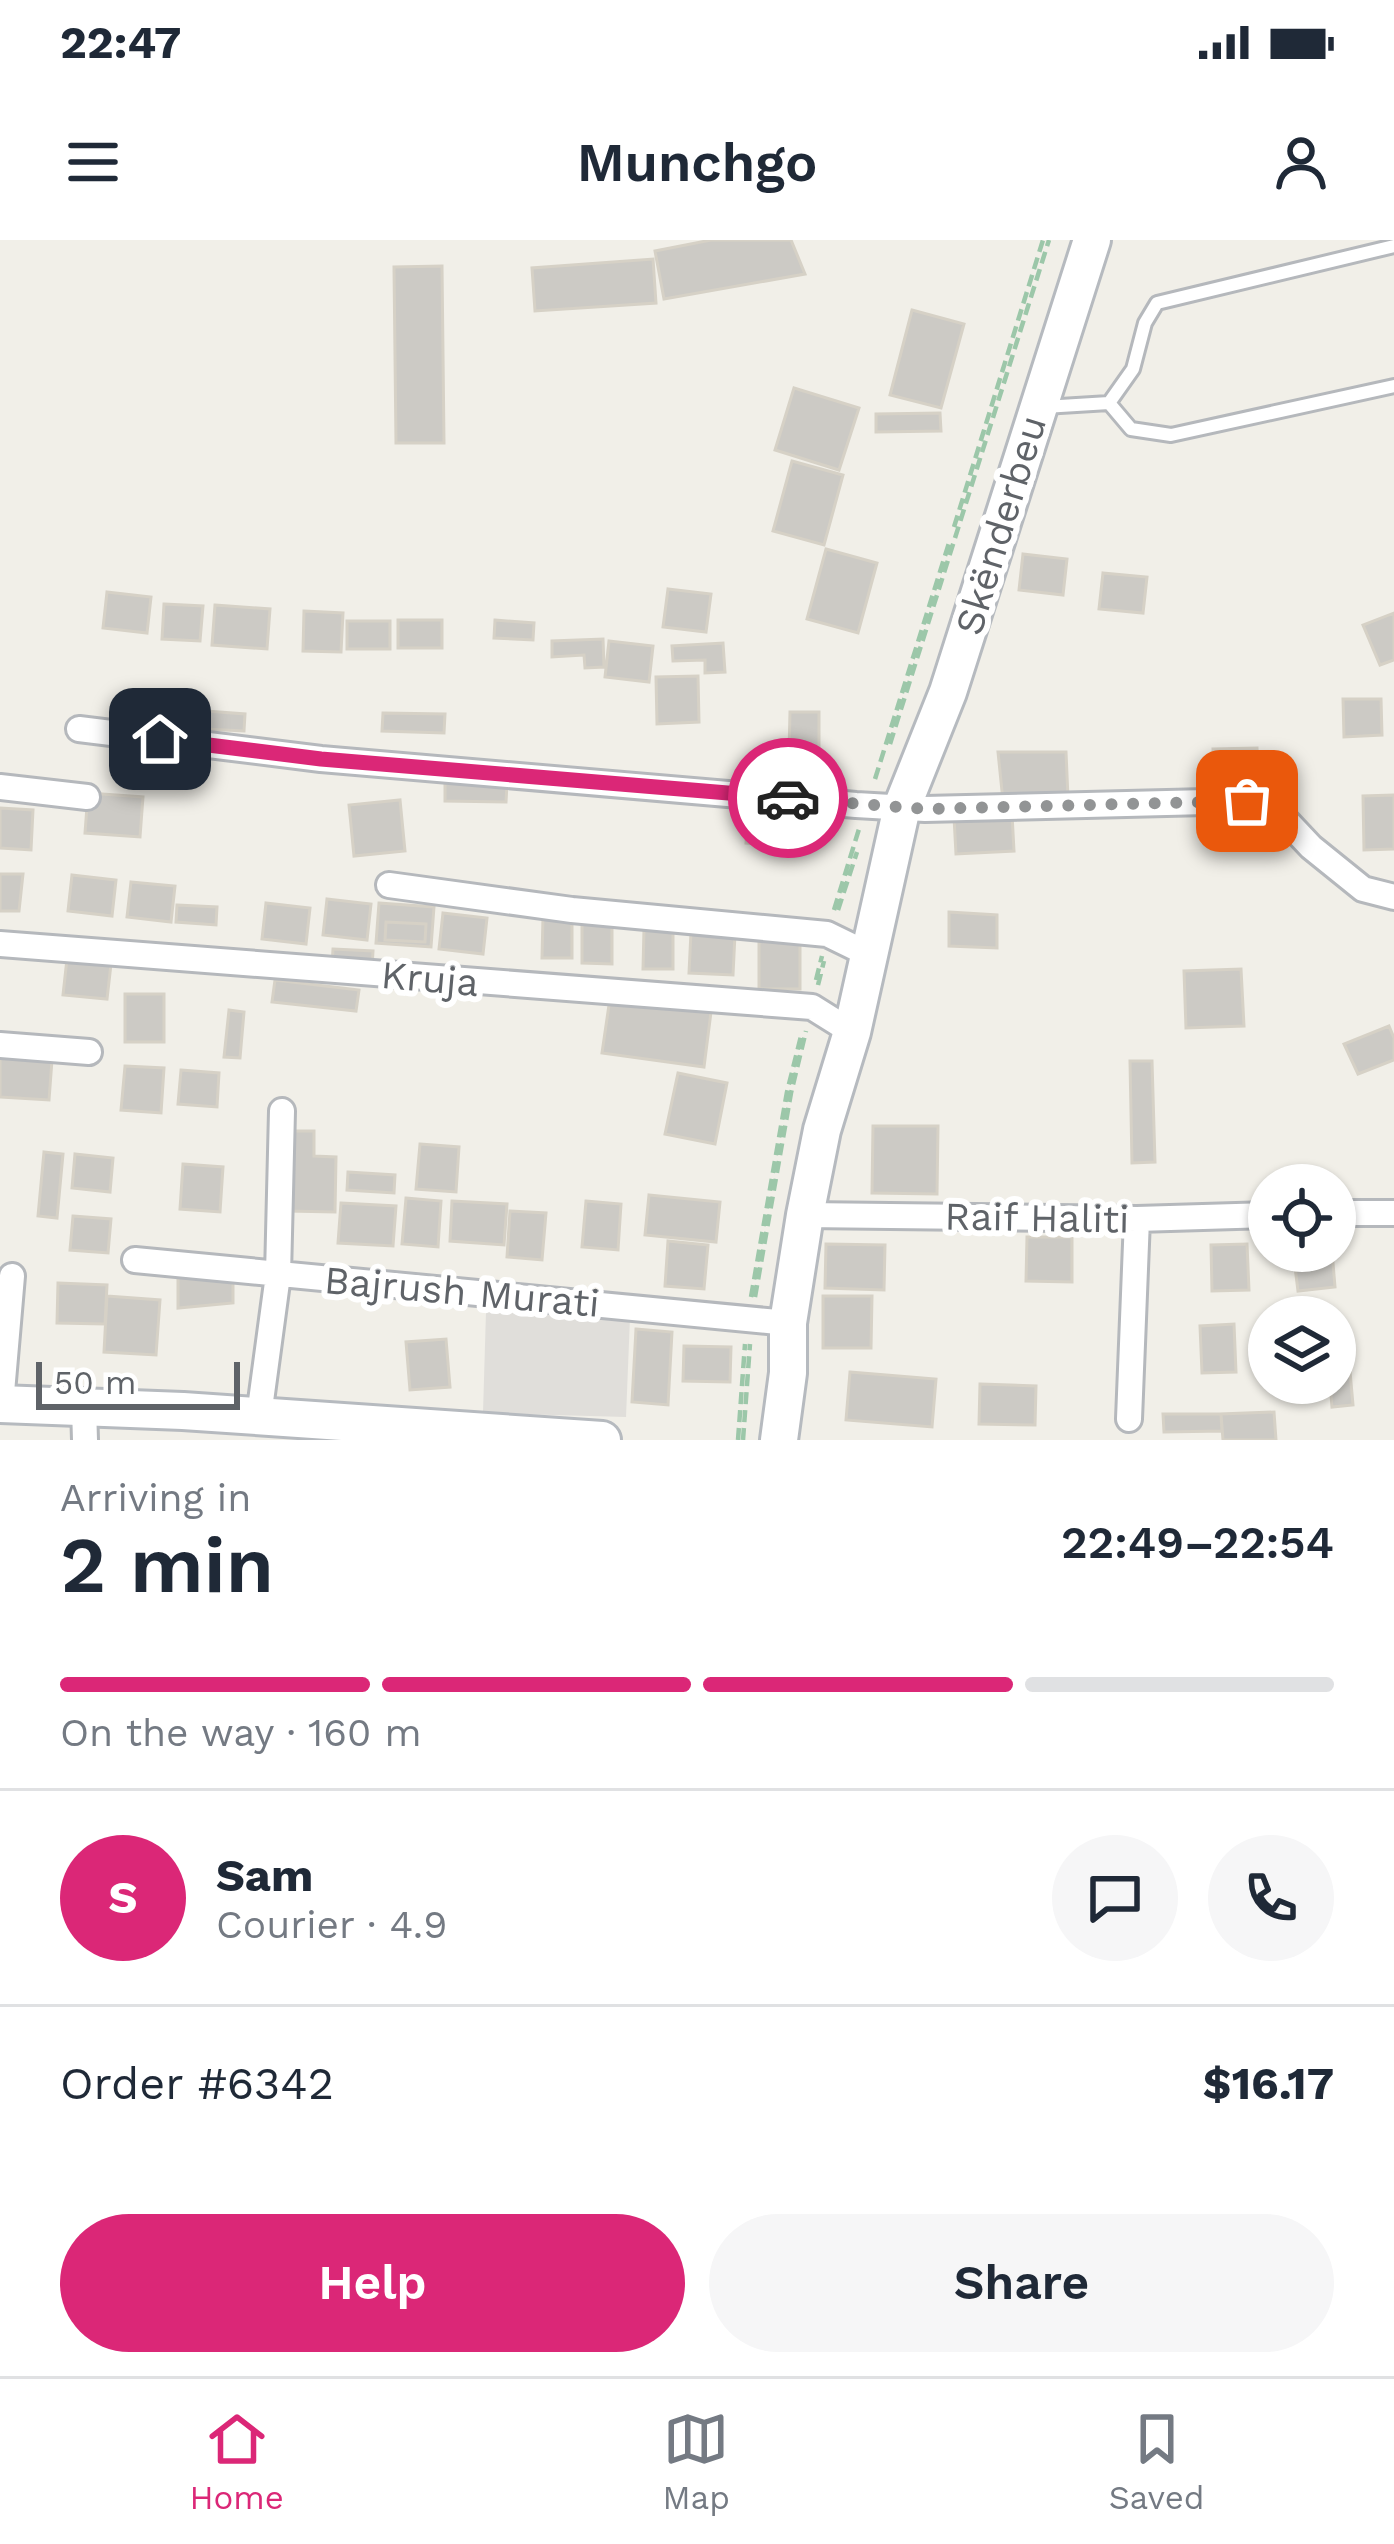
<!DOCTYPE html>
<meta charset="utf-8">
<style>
:root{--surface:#fff;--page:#f6f6f7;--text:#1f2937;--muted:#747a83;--line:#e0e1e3;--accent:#db2777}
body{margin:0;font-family:"Work Sans",sans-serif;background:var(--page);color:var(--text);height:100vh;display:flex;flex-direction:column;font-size:45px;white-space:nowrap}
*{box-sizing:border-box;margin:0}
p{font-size:39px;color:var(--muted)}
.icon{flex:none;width:66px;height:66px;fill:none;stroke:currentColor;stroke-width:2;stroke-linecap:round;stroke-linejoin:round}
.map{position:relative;height:1200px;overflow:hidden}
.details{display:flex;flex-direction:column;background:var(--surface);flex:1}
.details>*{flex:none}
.tools{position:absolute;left:1248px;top:924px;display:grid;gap:24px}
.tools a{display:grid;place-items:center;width:108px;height:108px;border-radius:50%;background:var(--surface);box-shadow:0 3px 9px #0004;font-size:60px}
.scale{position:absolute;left:36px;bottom:30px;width:204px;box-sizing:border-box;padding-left:12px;border:6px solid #5f6368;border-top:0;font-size:33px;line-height:42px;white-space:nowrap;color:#5f6368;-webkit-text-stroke:9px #fff;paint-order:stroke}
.pin{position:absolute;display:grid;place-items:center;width:102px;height:102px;color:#fff;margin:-51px;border-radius:24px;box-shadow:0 6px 18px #0006}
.courier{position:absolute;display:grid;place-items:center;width:120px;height:120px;margin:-60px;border:9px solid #db2777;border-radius:50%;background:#fff;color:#222;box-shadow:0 3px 15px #0007}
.head em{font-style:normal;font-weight:600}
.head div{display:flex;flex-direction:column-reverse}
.head{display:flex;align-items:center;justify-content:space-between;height:204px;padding:0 60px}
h1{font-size:78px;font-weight:600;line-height:90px}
.bar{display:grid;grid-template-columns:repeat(4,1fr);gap:18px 12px;align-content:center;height:144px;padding:0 60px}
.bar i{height:15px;border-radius:9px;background:var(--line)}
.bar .selected{background:var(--accent)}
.bar p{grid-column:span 4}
.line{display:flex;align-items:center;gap:30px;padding:0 60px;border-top:3px solid var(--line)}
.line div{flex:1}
.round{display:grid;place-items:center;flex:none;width:126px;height:126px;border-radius:63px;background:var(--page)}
.primary-button{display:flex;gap:24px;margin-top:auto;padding:24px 60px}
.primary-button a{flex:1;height:138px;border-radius:72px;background:var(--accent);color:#fff;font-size:48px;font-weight:600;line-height:138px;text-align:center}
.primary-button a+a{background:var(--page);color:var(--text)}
.status{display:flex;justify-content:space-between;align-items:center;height:84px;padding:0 60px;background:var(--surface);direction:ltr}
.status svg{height:33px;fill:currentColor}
header{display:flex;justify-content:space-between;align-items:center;height:156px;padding:0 60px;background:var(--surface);font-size:54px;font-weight:600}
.dock{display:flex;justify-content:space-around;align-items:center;height:168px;border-top:3px solid var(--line);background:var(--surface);font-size:33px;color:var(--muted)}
.dock a{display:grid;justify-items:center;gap:6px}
.dock .selected{color:var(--accent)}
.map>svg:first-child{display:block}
.industrial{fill:#e0deda}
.building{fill:#cccac5;stroke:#d6d1c6;stroke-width:3}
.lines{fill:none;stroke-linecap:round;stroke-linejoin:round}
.service-casing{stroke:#b5b8bc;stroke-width:18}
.minor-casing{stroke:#b5b8bc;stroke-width:30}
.secondary-casing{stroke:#b6babf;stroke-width:42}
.path{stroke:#9cc7a9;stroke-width:4.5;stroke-dasharray:12 6;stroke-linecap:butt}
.service{stroke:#fff;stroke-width:12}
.minor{stroke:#fff;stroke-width:24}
.secondary{stroke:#fff;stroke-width:36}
.done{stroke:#929495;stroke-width:12;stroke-dasharray:0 21.6}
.route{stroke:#db2777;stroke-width:15}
.labels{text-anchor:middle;stroke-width:12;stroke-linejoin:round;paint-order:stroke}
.street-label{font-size:39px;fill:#5f6368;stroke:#fff}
</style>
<div class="status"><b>22:47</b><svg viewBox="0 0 49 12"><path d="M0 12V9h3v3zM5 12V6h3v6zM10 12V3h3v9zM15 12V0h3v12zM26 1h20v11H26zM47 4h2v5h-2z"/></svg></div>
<header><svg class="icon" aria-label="menu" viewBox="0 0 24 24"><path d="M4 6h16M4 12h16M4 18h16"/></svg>Munchgo<svg class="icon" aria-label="person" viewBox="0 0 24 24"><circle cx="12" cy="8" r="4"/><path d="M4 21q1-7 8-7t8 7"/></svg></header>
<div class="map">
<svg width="1394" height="1200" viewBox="0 0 1394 1200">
<rect width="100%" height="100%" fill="#f1efe8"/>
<!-- industrial -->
<path class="industrial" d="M486,1072L630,1077L626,1177L483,1173Z"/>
<!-- building -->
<path class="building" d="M711,0H791L805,34L664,59L655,11Z
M653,19L656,63L535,71L532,28Z
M442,26L444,203H396L394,27Z
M912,70L964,84L941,168L890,155Z
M794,148L859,168L839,230L775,210Z
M940,173L941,191L876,192V174Z
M792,221L843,235L824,305L773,291Z
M826,309L877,323L858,393L807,379Z
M1023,314L1067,319L1063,355L1019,350Z
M1103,333L1147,337L1143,373L1099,369Z
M668,349L711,354L706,392L663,387Z
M107,352L151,357L147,393L103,388Z
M164,364L203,366L200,401L162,399Z
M215,365L270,369L267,409L212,405Z
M304,371L343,373L341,412L303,411Z
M1394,373V420L1380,425L1363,385Z
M398,380H442V408H398Z
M495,380L534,383L533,400L494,398Z
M347,381H390V409H347Z
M603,399L604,427L585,428L584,415L552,417V401Z
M609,401L653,406L649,442L605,437Z
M723,403L725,432L705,433V420L673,421L672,406Z
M698,436L699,482L657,484L656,437Z
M1343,459H1381L1382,495L1344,497Z
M206,471L245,474L244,491L205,489Z
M790,472H819V512H789Z
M383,473L445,474L444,493L382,491Z
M1257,508L1258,544L1214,545L1213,509Z
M998,512H1066L1068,558L1003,561Z
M445,543L507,544L506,562L445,561Z
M88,553L143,557L140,597L85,593Z
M1394,555V609L1364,610L1363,556Z
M400,560L405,611L354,616L349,565Z
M748,563L803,567L801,607L746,603Z
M0,568L33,570L31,610L0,608Z
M1012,574L1014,611L956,614L954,577Z
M0,634H23L19,671H0Z
M72,635L116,640L112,676L68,671Z
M131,642L175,646L171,682L127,677Z
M327,659L371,664L367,700L323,695Z
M266,663L310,668L306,704L262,699Z
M379,663L434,667L431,707L376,703Z
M177,665L217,667L216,685L176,682Z
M949,672L997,675V708L949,706Z
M443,673L487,678L483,714L439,709Z
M543,677L572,678V718H542Z
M386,682L426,684L425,702L385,700Z
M582,683H612V724L582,723Z
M644,689H673V729H643Z
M691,692L735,694L733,735L689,733Z
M759,701H800V749H759Z
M333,709L373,711L372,729L332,726Z
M67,719L111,724L107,759L63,755Z
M1241,729L1244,786L1186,788L1184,731Z
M275,740L359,750L356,771L272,762Z
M125,754H164V802H125Z
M610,758L711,772L704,827L602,813Z
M229,770L244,772L240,818L224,817Z
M1389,786L1394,798V820L1358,834L1344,804Z
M0,817L52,820L49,860L0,857Z
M1130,821H1152L1155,922L1132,923Z
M125,826L164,828L161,873L121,870Z
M181,830L219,833L217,867L178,864Z
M678,833L727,843L715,904L665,894Z
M873,886H938L937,954L872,953Z
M289,891H314V916L336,917L335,972L288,971Z
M420,904L459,907L456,952L416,949Z
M44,912L63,914L57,978L38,976Z
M75,914L113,918L110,952L72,948Z
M183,924L223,927L220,972L180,969Z
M348,932L395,935L394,953L347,950Z
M649,955L720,962L716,1002L645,995Z
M406,958L441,961L438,1007L402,1004Z
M452,961L507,964L504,1005L450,1001Z
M586,961L621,964L618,1010L582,1007Z
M341,963L396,966L393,1006L338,1003Z
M510,971L546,973L542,1020L507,1017Z
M73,976L111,979L108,1013L70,1010Z
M1027,997H1072V1042L1026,1041Z
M668,1001L708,1005L704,1049L665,1046Z
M826,1004L885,1005L884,1050L825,1048Z
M1247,1004L1249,1050L1212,1051L1211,1005Z
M1293,1011H1332L1335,1047L1298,1051Z
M178,1034H233V1063L178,1068Z
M58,1043L107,1045L105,1084L57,1083Z
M107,1056L160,1060L156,1115L104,1112Z
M823,1056H872L871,1108H823Z
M1234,1084L1236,1132L1202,1133L1200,1086Z
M636,1089L672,1092L668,1165L632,1162Z
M446,1099L450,1147L410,1150L406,1102Z
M684,1106L731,1107L730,1142L683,1141Z
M1349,1120L1353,1165L1332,1167L1330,1143H1335V1122Z
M850,1132L936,1139L932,1187L846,1180Z
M980,1144L1036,1146L1035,1185L979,1184Z
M1274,1172L1276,1200H1223L1221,1174Z
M1163,1174H1221L1222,1191L1164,1192Z"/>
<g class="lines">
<!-- service casing -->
<g class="service-casing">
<path id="service" d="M1109,163L1133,129L1145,83L1157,63L1394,6
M1109,163L1131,189L1171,195L1394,146
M1044,167L1109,163"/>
</g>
<!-- minor casing -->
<g class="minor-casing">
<path id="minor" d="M79,489L321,519L856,565L925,569L1247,561L1279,573L1311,607L1363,649L1394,657
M0,547L87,557
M389,645L572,670L827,694L868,714
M0,704L812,767L852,792
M0,805L89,812
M1335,973H1394
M805,975L1137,979L1269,975
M135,1020L788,1083
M1,1164L12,1036
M84,1167L85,1200
M259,1176L278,1035L282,871
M1129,1179L1137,979"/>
</g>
<!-- secondary casing -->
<g class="secondary-casing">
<path id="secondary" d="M0,1164L183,1171L602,1200
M779,1200L788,1133V1083L805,975L822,890L852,792L902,567L948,452L1092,0"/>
</g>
<!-- path -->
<path class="path" d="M954,287L1043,0
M890,504L1049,0
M875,539L949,303
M834,670L859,589
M838,670L857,612
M816,740L822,716
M818,745L824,721
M751,1057L787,852L802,792
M755,1057L791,853L806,791
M738,1200L745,1104
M743,1200L750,1104"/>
<!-- service -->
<use href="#service" class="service"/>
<!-- minor -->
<use href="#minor" class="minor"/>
<!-- secondary -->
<use href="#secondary" class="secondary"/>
</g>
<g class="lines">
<!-- done -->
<path class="done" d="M788,558L925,569L1247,561"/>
<!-- route -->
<path class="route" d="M160,499L321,519L788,558"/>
</g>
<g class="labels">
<!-- street labels -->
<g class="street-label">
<text transform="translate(1000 285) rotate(-73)" y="14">Skënderbeu</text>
<text transform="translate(430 738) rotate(5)" y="14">Kruja</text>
<text transform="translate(1037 977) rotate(1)" y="14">Raif Haliti</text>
<text transform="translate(462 1051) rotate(5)" y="14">Bajrush Murati</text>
</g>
</g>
</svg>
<div class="tools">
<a><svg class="icon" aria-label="locate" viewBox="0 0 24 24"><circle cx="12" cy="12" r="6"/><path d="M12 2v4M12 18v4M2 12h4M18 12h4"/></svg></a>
<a><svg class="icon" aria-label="layers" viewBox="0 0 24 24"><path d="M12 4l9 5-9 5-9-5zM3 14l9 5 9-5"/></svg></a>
</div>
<div class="scale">50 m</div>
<div class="pin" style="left:1247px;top:561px;background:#ea580c"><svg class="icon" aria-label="bag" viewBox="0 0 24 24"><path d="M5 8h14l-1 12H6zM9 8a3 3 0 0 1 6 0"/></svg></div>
<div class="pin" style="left:160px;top:499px;background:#1f2937"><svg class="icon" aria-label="home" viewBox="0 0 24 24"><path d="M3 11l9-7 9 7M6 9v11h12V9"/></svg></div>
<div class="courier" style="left:788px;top:558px"><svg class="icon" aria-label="car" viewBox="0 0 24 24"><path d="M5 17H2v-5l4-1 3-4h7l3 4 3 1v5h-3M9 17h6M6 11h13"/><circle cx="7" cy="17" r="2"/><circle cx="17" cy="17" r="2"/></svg></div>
</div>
<section class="details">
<div class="head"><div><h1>2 min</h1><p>Arriving in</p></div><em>22:49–22:54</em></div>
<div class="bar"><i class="selected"></i><i class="selected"></i><i class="selected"></i><i></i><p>On the way · 160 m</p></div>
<div class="line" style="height:216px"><b class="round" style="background:var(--accent);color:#fff">S</b><div><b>Sam</b><p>Courier · 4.9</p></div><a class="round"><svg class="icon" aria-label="chat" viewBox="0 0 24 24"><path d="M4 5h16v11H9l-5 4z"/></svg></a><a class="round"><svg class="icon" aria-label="phone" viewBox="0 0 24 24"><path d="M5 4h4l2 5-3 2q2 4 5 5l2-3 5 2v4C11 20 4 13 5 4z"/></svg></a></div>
<div class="line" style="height:156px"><div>Order #6342</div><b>$16.17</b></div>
<div class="primary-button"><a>Help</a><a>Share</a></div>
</section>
<nav class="dock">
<a class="selected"><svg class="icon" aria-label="home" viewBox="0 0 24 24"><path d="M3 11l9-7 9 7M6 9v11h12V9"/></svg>Home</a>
<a><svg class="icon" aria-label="map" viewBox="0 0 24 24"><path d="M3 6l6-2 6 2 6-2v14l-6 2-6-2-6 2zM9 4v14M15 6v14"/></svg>Map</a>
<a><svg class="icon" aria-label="saved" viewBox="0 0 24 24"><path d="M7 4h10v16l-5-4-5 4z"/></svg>Saved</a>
</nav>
